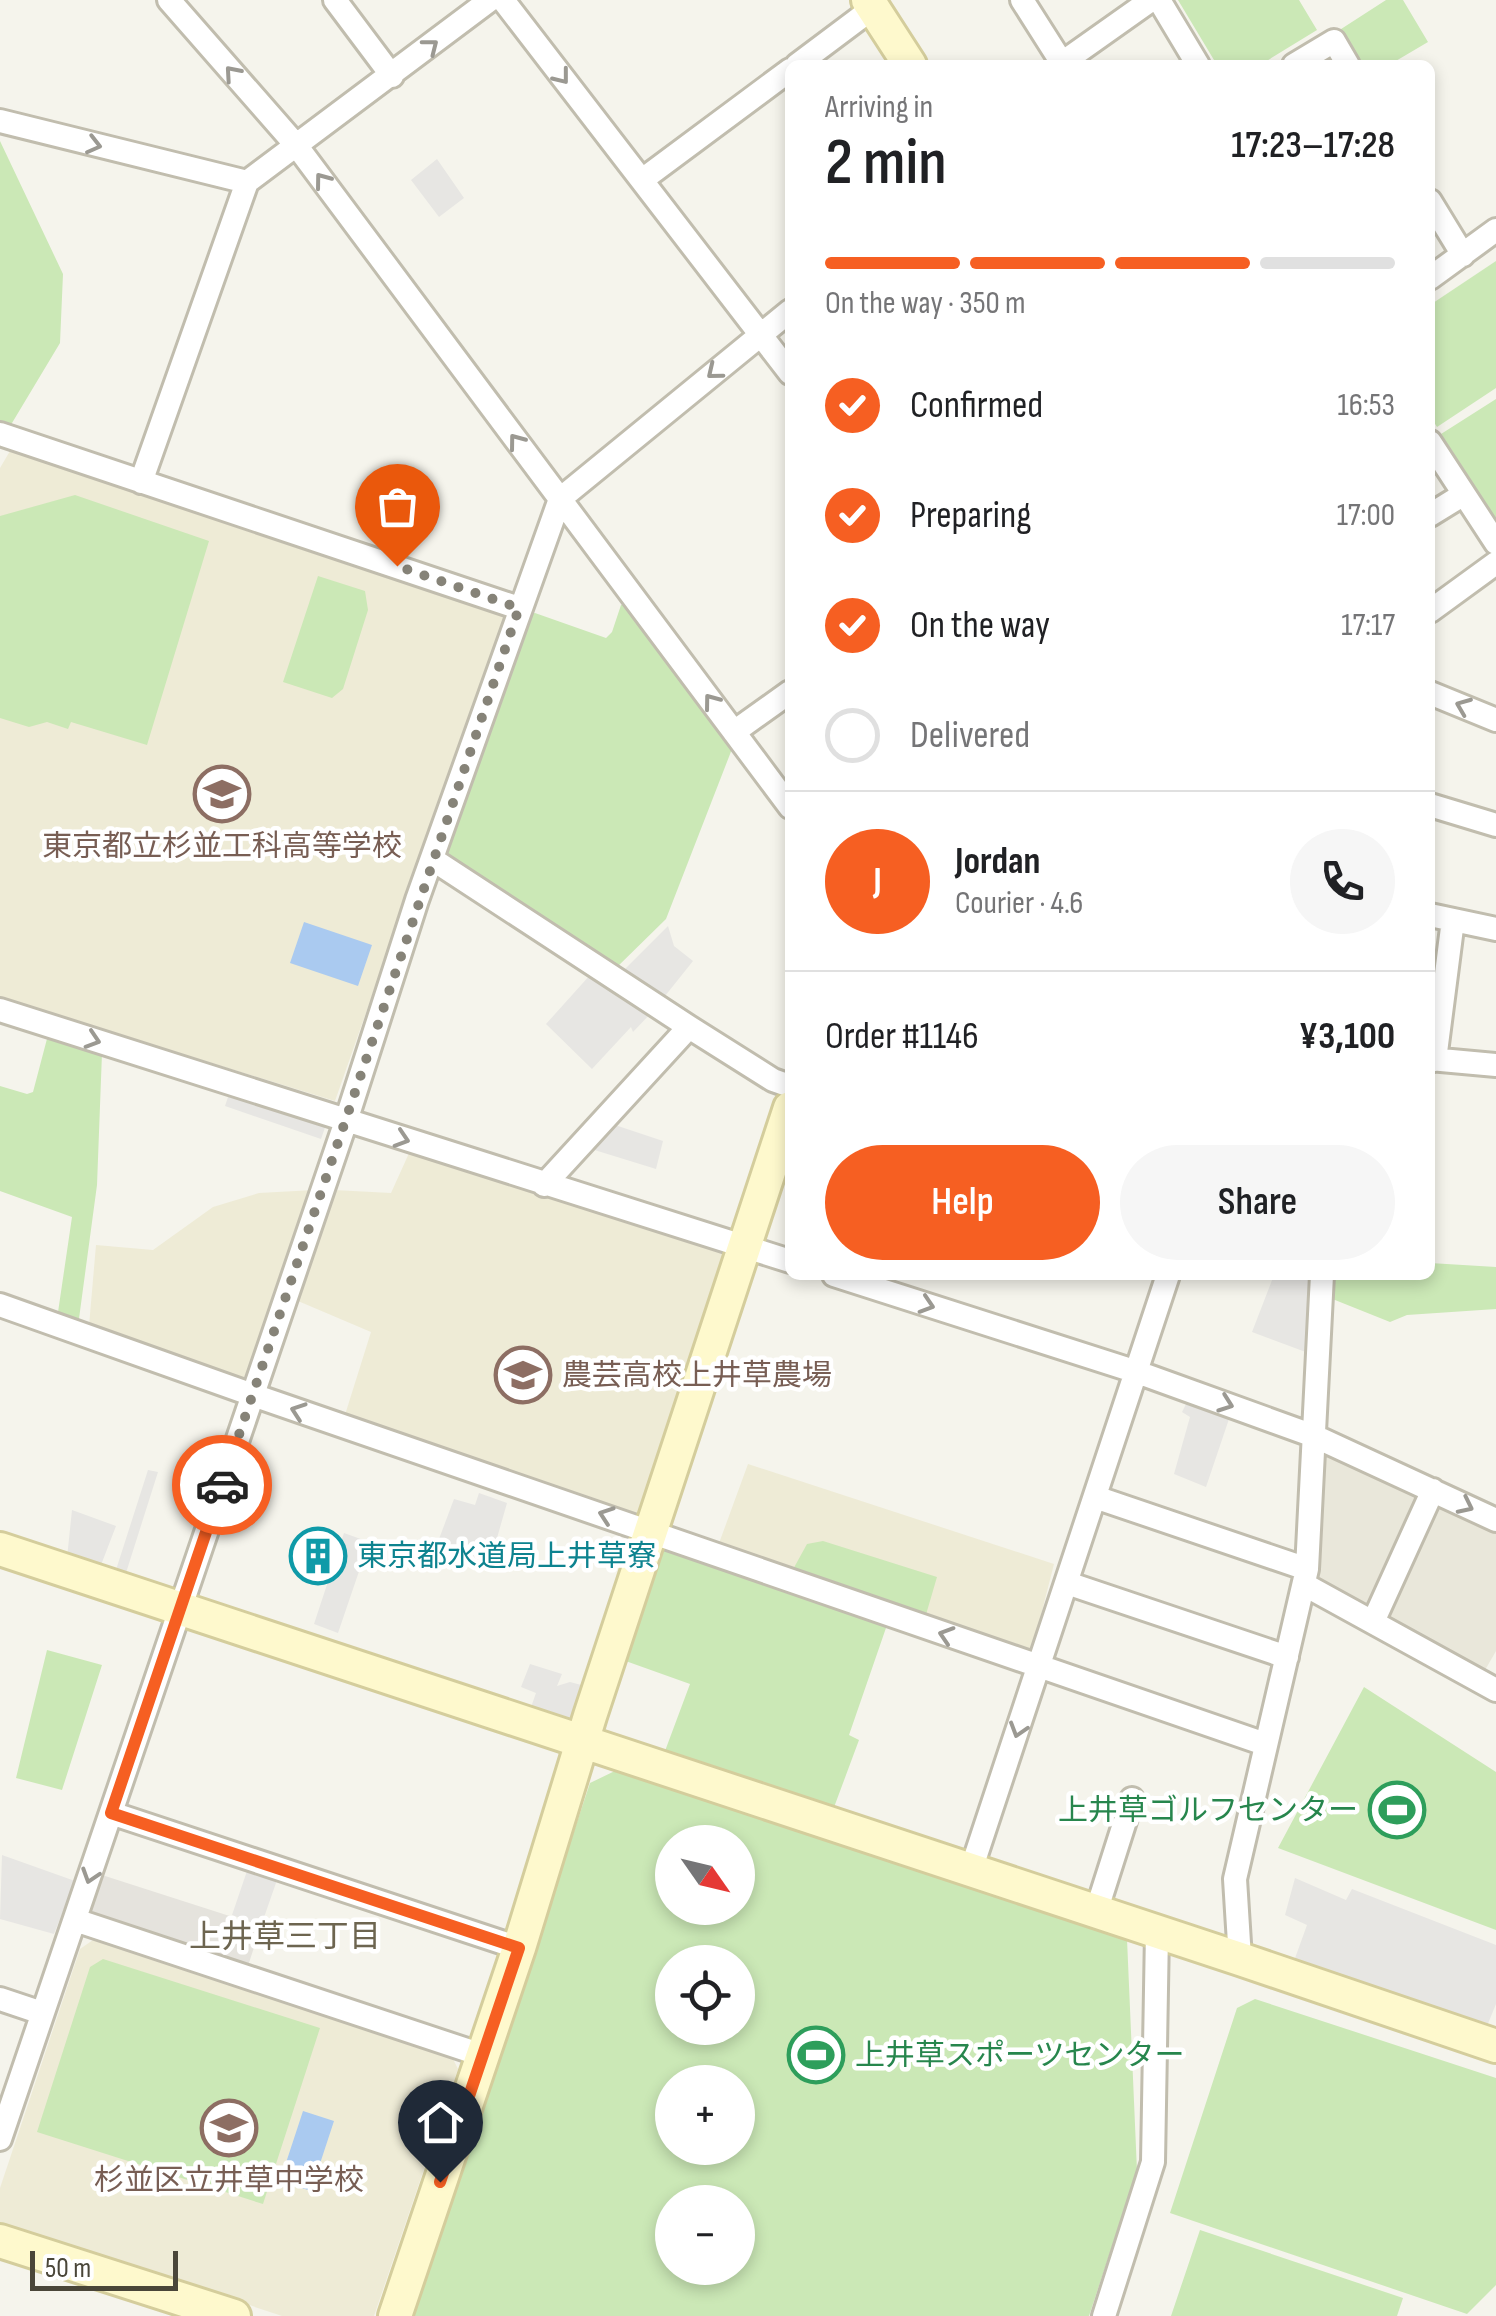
<!DOCTYPE html>
<meta charset="utf-8">
<style>
:root{--surface:#fff;--page:#f6f6f6;--text:#202124;--muted:#757577;--line:#e0e0e0;--accent:#f65f22}
body{margin:0;font-family:"Sofia Sans Condensed","Noto Sans JP",sans-serif;background:var(--page);color:var(--text);height:100vh;display:flex;flex-direction:column;font-size:38px;white-space:nowrap}
*{box-sizing:border-box;margin:0}
p{font-size:32px;color:var(--muted)}
.icon{flex:none;width:55px;height:55px;fill:none;stroke:currentColor;stroke-width:2;stroke-linecap:round;stroke-linejoin:round}
.map{position:relative;flex:1;overflow:hidden}
.details{position:absolute;left:785px;top:60px;width:650px;height:1220px;display:flex;flex-direction:column;background:var(--surface);border-radius:15px;box-shadow:0 5px 15px #0003}
.details>*{flex:none}
.needle{width:65px;rotate:124deg}
.buttons{position:absolute;left:655px;top:1825px;display:grid;gap:20px}
.buttons a{display:grid;place-items:center;width:100px;height:100px;border-radius:50%;background:var(--surface);box-shadow:0 5px 15px #0003;font-size:50px}
.scale{position:absolute;left:30px;bottom:25px;width:148px;box-sizing:border-box;padding-left:10px;border:5px solid #4a4639;border-top:0;font-size:28px;line-height:35px;white-space:nowrap;color:#4a4639;-webkit-text-stroke:8px #fff;paint-order:stroke}
.pin{position:absolute;display:grid;place-items:center;width:85px;height:85px;color:#fff;margin:-102px -42px;border-radius:50% 50% 50% 0;rotate:-45deg;box-shadow:0 0 10px #0007}
.pin .icon{rotate:45deg}
.courier{position:absolute;display:grid;place-items:center;width:100px;height:100px;margin:-50px;border:8px solid #f65f22;border-radius:50%;background:#fff;color:#222;box-shadow:0 2px 12px #0007}
.headline em{font-style:normal;font-weight:600}
.headline div{display:flex;flex-direction:column-reverse}
.headline{display:flex;align-items:center;justify-content:space-between;height:170px;padding:0 40px}
h1{font-size:65px;font-weight:600;line-height:75px}
.bar{display:grid;grid-template-columns:repeat(4,1fr);gap:15px 10px;align-content:center;height:120px;padding:0 40px}
.bar i{height:12px;border-radius:8px;background:var(--line)}
.bar .selected{background:var(--accent)}
.bar p{grid-column:span 4}
.line{display:flex;align-items:center;gap:25px;padding:0 40px;border-top:2px solid var(--line)}
.line div{flex:1}
.round{display:grid;place-items:center;flex:none;width:105px;height:105px;border-radius:52px;background:var(--page)}
ol{padding:0 40px;list-style:none}
li{display:flex;align-items:center;gap:30px;height:110px}
li p{margin-inline-start:auto}
li .icon{padding:10px;border-radius:50%;background:var(--accent);color:#fff;stroke-width:4}
li:last-child{color:var(--muted)}
li i{width:55px;height:55px;border:5px solid var(--line);border-radius:50%}
.primary-button{display:flex;gap:20px;margin-top:auto;padding:20px 40px}
.primary-button a{flex:1;height:115px;border-radius:60px;background:var(--accent);color:#fff;font-size:40px;font-weight:600;line-height:115px;text-align:center}
.primary-button a+a{background:var(--page);color:var(--text)}
.map>svg:first-child{display:block}
.residential{fill:#e9e7da}
.industrial{fill:#e5e3dd}
.education{fill:#eeebd6}
.green{fill:#cbe8b6;fill-rule:evenodd}
.parking{fill:#e7e6e3}
.water{fill:#aacaf0}
.lines{fill:none;stroke-linecap:round;stroke-linejoin:round}
.street-casing{stroke:#c1bdae;stroke-width:28}
.secondary-casing{stroke:#d4cd9c;stroke-width:38}
.street{stroke:#fff;stroke-width:22}
.secondary{stroke:#fef9cd;stroke-width:32}
.oneway{stroke:#9b9992}
.done{stroke:#868378;stroke-width:10;stroke-dasharray:0 18}
.route{stroke:#f65f22;stroke-width:12}
.labels{text-anchor:middle;stroke-width:9;stroke-linejoin:round;paint-order:stroke}
.education-label{font-size:30px;fill:#785e54;stroke:#fff}
.culture-label{font-size:30px;fill:#0d838f;stroke:#fff;text-anchor:start}
.leisure-label{font-size:30px;fill:#27864d;stroke:#fff;text-anchor:end}
.neighbourhood-label{font-size:32px;fill:#6d6550;stroke:#fff}
</style>
<div class="map">
<svg width="1496" height="2316" viewBox="0 0 1496 2316">
<rect width="100%" height="100%" fill="#f5f4ec"/>
<!-- residential -->
<path class="residential" d="M1331,1452L1496,1528V1651L1481,1677L1322,1589L1316,1573L1325,1455Z"/>
<!-- industrial -->
<path class="industrial" d="M102,1875L261,1926L247,1969L86,1915Z"/>
<!-- education -->
<path class="education" d="M10,451L363,570L375,568L501,609L505,617L335,1101L0,998V468Z
M410,1151L728,1251L643,1518L344,1418L371,1332L298,1301L334,1190L391,1193Z
M314,1190L245,1383L89,1326L96,1245L153,1250L213,1207L259,1193Z
M748,1464L1054,1564L1031,1654L718,1546Z
M93,1940L451,2055L458,2069L374,2316H282L0,2222V2188L80,1949Z"/>
<!-- green -->
<path class="green" d="M1178,0H1299L1317,30L1260,65H1217Z
M1386,0H1403L1428,42L1389,65H1361L1338,31Z
M0,141L63,274L60,343L9,428L0,425Z
M1496,261V388L1437,427L1430,416V305Z
M1496,399V519L1441,434Z
M75,495L209,541L147,745L71,722L68,729L47,722L29,727L0,718V516Z
M318,576L365,591L368,610L343,689L332,698L283,682Z
M626,604L732,749L666,919L613,971L593,949L586,948L443,853L528,614L535,613L606,638L612,632L621,605Z
M48,1035L102,1053L97,1185L78,1326L57,1319L72,1217L0,1191V1086L27,1094L33,1092Z
M1430,1263L1496,1267V1309L1407,1315L1390,1322L1330,1298L1332,1275H1430Z
M823,1541L937,1577L925,1618L791,1573L807,1544Z
M669,1545L887,1625L849,1735L859,1740L833,1810L665,1751L690,1684L620,1659L654,1551Z
M47,1650L102,1665L62,1790L16,1778Z
M1364,1687L1496,1772V1930L1278,1848Z
M619,1769L1127,1939L1137,2171L1089,2316H413L590,1783ZM672,1842H738V1908H672ZM672,1962H738V2028H672ZM672,2082H738V2148H672ZM672,2202H738V2268H672Z
M103,1959L320,2028L263,2204L37,2132L90,1967Z
M1255,1999L1496,2078V2285L1467,2314L1170,2213L1237,2008Z
M1200,2230L1403,2298L1397,2316H1171Z"/>
<!-- parking -->
<path class="parking" d="M437,159L464,198L439,217L411,180Z
M668,926L674,946L693,961L665,996L622,972Z
M591,974L653,1011L633,1032L631,1027L592,1069L546,1024Z
M230,1091L327,1122L321,1139L225,1106Z
M615,1125L663,1141L656,1169L588,1148L607,1127Z
M1274,1275H1316L1311,1354L1252,1332Z
M1186,1404L1229,1419L1206,1487L1174,1474L1190,1417L1182,1412Z
M148,1470L158,1472L125,1576L115,1573Z
M479,1493L507,1503L489,1566L436,1547L454,1499L475,1505Z
M72,1510L116,1526L101,1565L94,1568L67,1558Z
M344,1533L369,1542L338,1633L314,1624Z
M530,1664L562,1674L557,1686L570,1682L585,1686L576,1716L562,1723L530,1710L536,1693L521,1687Z
M2,1855L75,1881L54,1934L0,1919Z
M247,1871L277,1880L261,1926L232,1915Z
M1295,1878L1346,1900L1352,1889L1496,1945V2004L1487,2026L1294,1961L1307,1925L1285,1915Z"/>
<!-- water -->
<path class="water" d="M304,922L372,945L358,986L290,963Z
M303,2111L334,2121L311,2191L280,2181Z"/>
<g class="lines">
<!-- street casing -->
<g class="street-casing">
<path id="street" d="M169,0L296,145L790,807
M335,0L392,76
M503,0L790,373
M1022,0L1062,63L1151,0
M1159,0L1198,65
M797,65L873,8
M1294,65L1334,41L1348,65
M0,121L247,182
M642,180L790,70
M1430,201L1463,255
M1430,278L1496,230
M0,434L519,608
M1430,442L1496,543
M141,482L247,182L490,0
M1430,515L1464,494
M1430,611L1496,563
M1430,693L1496,720
M734,732L790,692
M1430,805L1496,825
M432,859L689,1027L773,1080L790,1086
M1430,915L1496,929
M0,1010L790,1261
M1430,1059L1496,1065
M1435,1060L1453,920
M544,1185L689,1027
M834,1275L1137,1372L1314,1436L1496,1520
M0,1305L253,1395L1265,1744
M1095,1497L1307,1569
M1067,1583L1287,1657
M1305,1585L1496,1690
M1373,1622L1433,1490
M111,1813L519,1948
M971,1870L1168,1275
M1096,1912L1132,1799
M75,1920L482,2055
M1240,1959L1235,1879L1307,1569L1322,1275
M0,1999L42,2013
M0,2139L346,1121L417,900L560,499L790,311
M1104,2316L1153,2162L1157,1932"/>
</g>
<!-- secondary casing -->
<g class="secondary-casing">
<path id="secondary" d="M868,0L910,65
M0,1549L1240,1959L1496,2046
M0,2241L234,2316
M395,2316L519,1948L590,1716L790,1108"/>
</g>
<!-- street -->
<use href="#street" class="street"/>
<!-- secondary -->
<use href="#secondary" class="secondary"/>
</g>
<!-- one-way arrows -->
<defs><path id="oneway-chevron" d="M-2-3.5L2.5 0L-2 3.5" fill="none" stroke-width="1.6" stroke-linecap="round" stroke-linejoin="round" transform="scale(2.5)"/></defs>
<g class="oneway">
<use href="#oneway-chevron" transform="translate(431 46) rotate(-38)"/>
<use href="#oneway-chevron" transform="translate(232 73) rotate(-131)"/>
<use href="#oneway-chevron" transform="translate(562 77) rotate(52)"/>
<use href="#oneway-chevron" transform="translate(94 145) rotate(14)"/>
<use href="#oneway-chevron" transform="translate(322 180) rotate(-127)"/>
<use href="#oneway-chevron" transform="translate(714 372) rotate(141)"/>
<use href="#oneway-chevron" transform="translate(516 441) rotate(-127)"/>
<use href="#oneway-chevron" transform="translate(711 701) rotate(-127)"/>
<use href="#oneway-chevron" transform="translate(1463 706) rotate(-158)"/>
<use href="#oneway-chevron" transform="translate(93 1040) rotate(18)"/>
<use href="#oneway-chevron" transform="translate(402 1139) rotate(18)"/>
<use href="#oneway-chevron" transform="translate(927 1305) rotate(18)"/>
<use href="#oneway-chevron" transform="translate(1226 1404) rotate(20)"/>
<use href="#oneway-chevron" transform="translate(298 1411) rotate(-161)"/>
<use href="#oneway-chevron" transform="translate(1466 1506) rotate(26)"/>
<use href="#oneway-chevron" transform="translate(606 1515) rotate(-161)"/>
<use href="#oneway-chevron" transform="translate(946 1635) rotate(-162)"/>
<use href="#oneway-chevron" transform="translate(1018 1730) rotate(107)"/>
<use href="#oneway-chevron" transform="translate(90 1876) rotate(108)"/>
</g>
<g class="lines">
<!-- done -->
<path class="done" d="M222,1485L519,608L397,566"/>
<!-- route -->
<path class="route" d="M222,1485L111,1813L519,1948L440,2182"/>
</g>
<!-- icons -->
<defs>
<g id="school-ring" transform="scale(2.875)"><circle r="9.5" fill="#fff" stroke="#8d6e63" stroke-width="1.5"/><path d="M0-5L7-2L0 1L-7-2ZM-4 1L0 2.5L4 1V4Q0 6-4 4Z" fill="#8d6e63"/></g>
<g id="building-ring" transform="scale(2.875)"><circle r="9.5" fill="#fff" stroke="#0f9aa8" stroke-width="1.5"/><path d="M-4-6H4V6H1V3H-1V6H-4ZM-2.5-4.3h1.7v1.8h-1.7ZM.8-4.3h1.7v1.8H.8ZM-2.5-1h1.7V.8h-1.7ZM.8-1h1.7V.8H.8Z" fill="#0f9aa8"/></g>
<g id="stadium-ring" transform="scale(2.875)"><circle r="9.5" fill="#fff" stroke="#2e9e5b" stroke-width="1.5"/><path d="M0-5a6.5 5 0 1 0 0 10a6.5 5 0 1 0 0-10ZM-3.5-1.8h7v3.6h-7Z" fill="#2e9e5b"/></g>
</defs>
<g fill-rule="evenodd">
<use href="#school-ring" x="222" y="794"/>
<use href="#school-ring" x="523" y="1375"/>
<use href="#building-ring" x="318" y="1556"/>
<use href="#stadium-ring" x="1397" y="1810"/>
<use href="#stadium-ring" x="816" y="2055"/>
<use href="#school-ring" x="229" y="2128"/>
</g>
<g class="labels">
<!-- education labels -->
<g class="education-label">
<text x="222" y="856">東京都立杉並工科高等学校</text>
<text x="562" y="1385" text-anchor="start">農芸高校上井草農場</text>
<text x="229" y="2190">杉並区立井草中学校</text>
</g>
<!-- culture labels -->
<g class="culture-label">
<text x="357" y="1566">東京都水道局上井草寮</text>
</g>
<!-- leisure labels -->
<g class="leisure-label">
<text x="1358" y="1820">上井草ゴルフセンター</text>
<text x="855" y="2065" text-anchor="start">上井草スポーツセンター</text>
</g>
<!-- neighbourhood labels -->
<g class="neighbourhood-label">
<text x="285" y="1947">上井草三丁目</text>
</g>
</g>
</svg>
<div class="buttons">
<a><svg class="needle" viewBox="-14 -14 28 28"><path d="M0-13l5 13h-10z" fill="#e53935"/><path d="M0 13l5-13h-10z" fill="#757577"/></svg></a>
<a><svg class="icon" aria-label="locate" viewBox="0 0 24 24"><circle cx="12" cy="12" r="6"/><path d="M12 2v4M12 18v4M2 12h4M18 12h4"/></svg></a>
<a>+</a>
<a>−</a>
</div>
<div class="scale">50 m</div>
<div class="pin" style="left:397px;top:566px;background:#ea580c"><svg class="icon" aria-label="bag" viewBox="0 0 24 24"><path d="M5 8h14l-1 12H6zM9 8a3 3 0 0 1 6 0"/></svg></div>
<div class="pin" style="left:440px;top:2182px;background:#1f2937"><svg class="icon" aria-label="home" viewBox="0 0 24 24"><path d="M3 11l9-7 9 7M6 9v11h12V9"/></svg></div>
<div class="courier" style="left:222px;top:1485px"><svg class="icon" aria-label="car" viewBox="0 0 24 24"><path d="M5 17H2v-5l4-1 3-4h7l3 4 3 1v5h-3M9 17h6M6 11h13"/><circle cx="7" cy="17" r="2"/><circle cx="17" cy="17" r="2"/></svg></div>
<section class="details">
<div class="headline"><div><h1>2 min</h1><p>Arriving in</p></div><em>17:23–17:28</em></div>
<div class="bar"><i class="selected"></i><i class="selected"></i><i class="selected"></i><i></i><p>On the way · 350 m</p></div>
<ol>
<li><svg class="icon" aria-label="check" viewBox="0 0 24 24"><path d="M5 12l5 5 9-10"/></svg>Confirmed<p>16:53</p></li>
<li><svg class="icon" aria-label="check" viewBox="0 0 24 24"><path d="M5 12l5 5 9-10"/></svg>Preparing<p>17:00</p></li>
<li><svg class="icon" aria-label="check" viewBox="0 0 24 24"><path d="M5 12l5 5 9-10"/></svg>On the way<p>17:17</p></li>
<li><i></i>Delivered</li>
</ol>
<div class="line" style="height:180px"><b class="round" style="background:var(--accent);color:#fff">J</b><div><b>Jordan</b><p>Courier · 4.6</p></div><a class="round"><svg class="icon" aria-label="phone" viewBox="0 0 24 24"><path d="M5 4h4l2 5-3 2q2 4 5 5l2-3 5 2v4C11 20 4 13 5 4z"/></svg></a></div>
<div class="line" style="height:130px"><div>Order #1146</div><b>¥3,100</b></div>
<div class="primary-button"><a>Help</a><a>Share</a></div>
</section>
</div>
